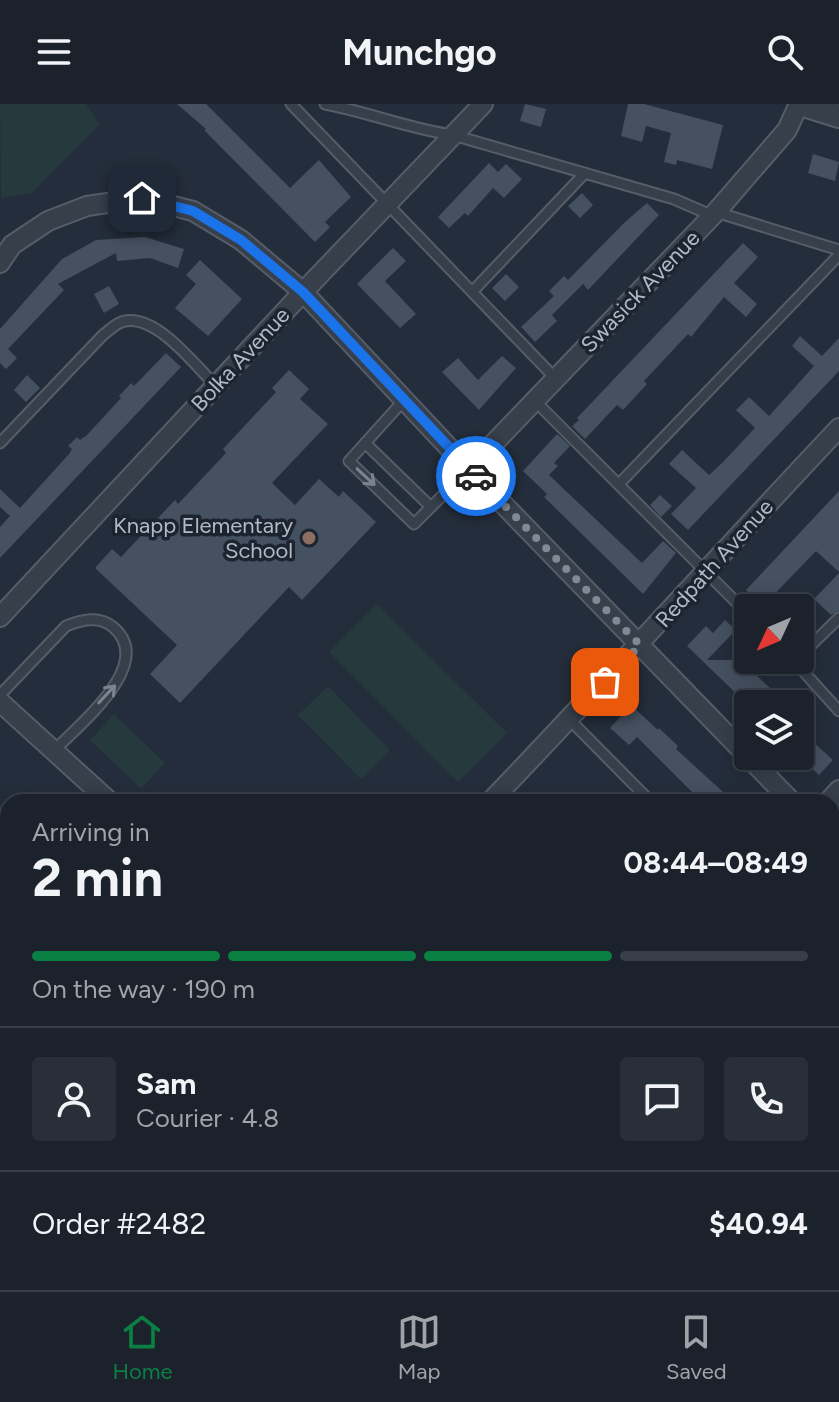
<!DOCTYPE html>
<meta charset="utf-8">
<style>
:root{--surface:#1b222c;--page:#282f38;--text:#f1f3f6;--muted:#a0a4a9;--line:#393f48;--accent:#0b8043}
body{margin:0;font-family:Figtree,sans-serif;background:var(--page);color:var(--text);height:100vh;display:flex;flex-direction:column;font-size:30px;white-space:nowrap}
*{box-sizing:border-box;margin:0}
p{font-size:26px;color:var(--muted)}
.icon{flex:none;width:44px;height:44px;fill:none;stroke:currentColor;stroke-width:2;stroke-linecap:round;stroke-linejoin:round}
.map{position:relative;flex:1;overflow:hidden}
.sheet{position:absolute;left:0px;top:690px;width:840px;height:496px;display:flex;flex-direction:column;background:var(--surface);border-radius:24px 24px 0 0;box-shadow:0 4px 20px #0003,0 0 0 2px var(--line)}
.sheet>*{flex:none}
.needle{width:52px;rotate:226deg}
.controls{position:absolute;left:734px;top:490px;display:grid;gap:16px}
.controls a{display:grid;place-items:center;width:80px;height:80px;border-radius:8px;background:var(--surface);box-shadow:0 4px 20px #0003,0 0 0 2px var(--line);font-size:40px}
.pin{position:absolute;display:grid;place-items:center;width:68px;height:68px;color:#fff;margin:-34px;border-radius:16px;box-shadow:0 4px 12px #0006}
.courier{position:absolute;display:grid;place-items:center;width:80px;height:80px;margin:-40px;border:6px solid #1a73e8;border-radius:50%;background:#fff;color:#222;box-shadow:0 2px 10px #0007}
.headline em{font-style:normal;font-weight:700}
.headline div{display:flex;flex-direction:column-reverse}
.headline{display:flex;align-items:center;justify-content:space-between;height:136px;padding:0 32px}
h1{font-size:52px;font-weight:700;line-height:60px}
.bar{display:grid;grid-template-columns:repeat(4,1fr);gap:12px 8px;align-content:center;height:96px;padding:0 32px}
.bar i{height:10px;border-radius:6px;background:var(--line)}
.bar .active{background:var(--accent)}
.bar p{grid-column:span 4}
.line{display:flex;align-items:center;gap:20px;padding:0 32px;border-top:2px solid var(--line)}
.line div{flex:1}
.round{display:grid;place-items:center;flex:none;width:84px;height:84px;border-radius:8px;background:var(--page)}
header{display:flex;justify-content:space-between;align-items:center;height:104px;padding:0 32px;background:var(--surface);font-size:36px;font-weight:700}
.dock{display:flex;justify-content:space-around;align-items:center;height:112px;border-top:2px solid var(--line);background:var(--surface);font-size:22px;color:var(--muted)}
.dock a{display:grid;justify-items:center;gap:4px}
.dock .active{color:var(--accent)}
.map>svg:first-child{display:block}
.green{fill:#26393c}
.lines{fill:none;stroke-linecap:round;stroke-linejoin:round}
.stream{stroke:#394a64;stroke-width:5}
.building{fill:#455060}
.service-casing{stroke:#565d69;stroke-width:13}
.minor-casing{stroke:#565d69;stroke-width:22}
.tertiary-casing{stroke:#565d69;stroke-width:26}
.service{stroke:#373f4b;stroke-width:9}
.minor{stroke:#373f4b;stroke-width:18}
.tertiary{stroke:#373f4b;stroke-width:22}
.rail-casing{stroke:#5a6372;stroke-width:8}
.rail{stroke:#1d2430;stroke-width:5;stroke-dasharray:15;stroke-linecap:butt}
.oneway{stroke:#7b838f}
.done{stroke:#818996;stroke-width:8;stroke-dasharray:0 14.4}
.route{stroke:#1a73e8;stroke-width:10}
.education-dot{fill:#8d6e63;stroke:#1d2430;stroke-width:3}
.labels{text-anchor:middle;stroke-width:7;stroke-linejoin:round;paint-order:stroke}
.street-label{font-size:22px;fill:#b3bac7;stroke:#1d2430}
.poi-label{font-size:22px;fill:#b3bac7;stroke:#1d2430;text-anchor:end}
</style>
<header><svg class="icon" aria-label="menu" viewBox="0 0 24 24"><path d="M4 6h16M4 12h16M4 18h16"/></svg>Munchgo<svg class="icon" aria-label="search" viewBox="0 0 24 24"><circle cx="10" cy="10" r="6"/><path d="M15 15l6 6"/></svg></header>
<div class="map">
<svg width="839" height="1186" viewBox="0 0 839 1186">
<rect width="100%" height="100%" fill="#242d3b"/>
<!-- green -->
<path class="green" d="M0,0H86L100,20L32,89L1,94Z
M377,500L507,629L458,678L329,548Z
M328,582L390,646L361,675L298,611Z
M114,610L165,659L141,685L90,636Z
M839,935V1141H832V942Z
M0,1082L8,1084V1178H666L727,1186H0Z"/>
<g class="lines">
<!-- stream -->
<path class="stream" d="M832,902L839,895
M551,1186L559,1178"/>
</g>
<!-- building -->
<path class="building" d="M177,0H206L290,84L319,56L351,93L325,118L330,123L315,138L204,26L206,25Z
M525,0L546,5L541,23L520,17Z
M628,0H644L723,21L712,65L677,56L676,61L664,58L671,29L646,22L642,38L621,32Z
M813,50L839,58L835,77L808,69Z
M489,59L498,68L506,60L522,75L504,94L493,84L468,112L465,109L449,124L438,113Z
M582,89L593,101L580,114L568,102Z
M647,99L659,111L588,186L583,180L552,211L557,217L535,238L521,223L554,192L549,187L564,172L568,176L624,119Z
M145,133L184,145L178,164L150,154L117,157L116,149L97,159L58,180L64,186L8,245L17,254L6,265L0,259V225L62,155L96,136Z
M743,139L758,153L734,179L757,200L746,213L724,193L691,233L688,230L644,277L647,280L623,306L617,301L585,335L572,322L579,316L577,314Z
M393,144L406,157L385,177L416,210L400,224L357,180Z
M200,156L242,195L208,232L175,204L196,180L186,171Z
M506,170L519,183L505,197L492,184Z
M109,182L119,200L104,209L94,190Z
M800,232L822,252L839,234V267L688,426L671,410L696,384L669,360L682,346L709,371L722,359L755,324L736,306L749,293L769,312L814,262L792,242Z
M166,249L181,263L0,454V423L10,412L0,403V385L20,404L69,350L72,345L68,342L77,333L80,336L87,331L121,294L119,292L131,279L134,282Z
M502,252L516,264L479,306L442,268L458,254L478,276Z
M289,266L309,285L300,295L328,320L272,379L295,401L319,375L339,393L343,387L376,418L302,496L289,483L180,599L150,570L177,541L95,464L112,445L121,453L175,396L178,400L226,349L223,345L276,288L272,284Z
M27,271L40,284L26,298L14,286Z
M557,330L570,342L554,359L558,362L549,371L642,459L663,437L676,449L643,490L544,393L547,390L523,367Z
M839,387V468L816,447L763,502L746,486Z
M660,391L672,402L661,413L650,401Z
M839,469V507L831,511L814,495Z
M725,516L736,526L707,556H769L755,570L787,600H747L687,542L706,522L713,529Z
M631,601L658,626L659,624L678,642L676,645L734,698H702L637,633L629,641L610,624Z
M800,626L833,656L819,671L800,654Z"/>
<g class="lines">
<!-- service casing -->
<g class="service-casing">
<path id="service" d="M291,0L556,275
M325,0C368,8 410,25 453,31L674,95L713,112
M716,108L839,146
M472,188L585,69
M404,296L349,357L414,420L469,365
M535,297L748,510
M0,339L103,231C110,226 117,218 125,217C157,211 194,260 215,281
M365,339L431,403
M619,380L839,151
M800,552L839,514
M794,557L839,607
M0,591L66,522C81,516 99,511 113,523C157,560 78,621 54,647
M569,615L651,698
M0,719L8,726"/>
</g>
<!-- minor casing -->
<g class="minor-casing">
<path id="minor" d="M0,159L12,141L48,117L87,102L142,94L193,107L241,136L303,188L469,365L792,698
M469,365L716,108L787,26L799,0
M0,513L303,188L483,0
M0,598L110,698
M490,698C608,575 722,448 839,324
M828,698L839,686
M0,842L8,850
M0,924L8,925"/>
</g>
<!-- tertiary casing -->
<g class="tertiary-casing">
<path id="tertiary" d="M801,0L839,12"/>
</g>
<!-- service -->
<use href="#service" class="service"/>
<!-- minor -->
<use href="#minor" class="minor"/>
<!-- tertiary -->
<use href="#tertiary" class="tertiary"/>
<!-- rail casing -->
<g class="rail-casing">
<path id="rail" d="M0,1053L8,1054
M832,1177L839,1178"/>
</g>
<!-- rail -->
<use href="#rail" class="rail"/>
</g>
<!-- one-way arrows -->
<defs><path id="oneway-shaft" d="M-6 0H5M1.5-3L5.5 0L1.5 3" fill="none" stroke-width="1.6" stroke-linecap="round" stroke-linejoin="round" transform="scale(2)"/></defs>
<g class="oneway">
<use href="#oneway-shaft" transform="translate(366 373) rotate(43)"/>
<use href="#oneway-shaft" transform="translate(107 590) rotate(-47)"/>
</g>
<g class="lines">
<!-- done -->
<path class="done" d="M476,372L640,541L605,578"/>
<!-- route -->
<path class="route" d="M142,94L193,107L241,136L303,188L476,372"/>
</g>
<!-- markers -->
<circle class="education-dot" cx="309" cy="434" r="8"/>
<g class="labels">
<!-- street labels -->
<g class="street-label">
<text transform="translate(640 187) rotate(-46)" y="8">Swasick Avenue</text>
<text transform="translate(240 255) rotate(-47)" y="8">Bolka Avenue</text>
<text transform="translate(714 459) rotate(-48)" y="8">Redpath Avenue</text>
</g>
<!-- poi labels -->
<g class="poi-label">
<text x="293" y="429">Knapp Elementary<tspan x="293" dy="25">School</tspan></text>
</g>
</g>
</svg>
<div class="controls">
<a><svg class="needle" viewBox="-14 -14 28 28"><path d="M0-13l5 13h-10z" fill="#e53935"/><path d="M0 13l5-13h-10z" fill="#a0a4a9"/></svg></a>
<a><svg class="icon" aria-label="layers" viewBox="0 0 24 24"><path d="M12 4l9 5-9 5-9-5zM3 14l9 5 9-5"/></svg></a>
</div>
<div class="pin" style="left:605px;top:578px;background:#ea580c"><svg class="icon" aria-label="bag" viewBox="0 0 24 24"><path d="M5 8h14l-1 12H6zM9 8a3 3 0 0 1 6 0"/></svg></div>
<div class="pin" style="left:142px;top:94px;background:#1f2937"><svg class="icon" aria-label="home" viewBox="0 0 24 24"><path d="M3 11l9-7 9 7M6 9v11h12V9"/></svg></div>
<div class="courier" style="left:476px;top:372px"><svg class="icon" aria-label="car" viewBox="0 0 24 24"><path d="M5 17H2v-5l4-1 3-4h7l3 4 3 1v5h-3M9 17h6M6 11h13"/><circle cx="7" cy="17" r="2"/><circle cx="17" cy="17" r="2"/></svg></div>
<section class="sheet">
<div class="headline"><div><h1>2 min</h1><p>Arriving in</p></div><em>08:44–08:49</em></div>
<div class="bar"><i class="active"></i><i class="active"></i><i class="active"></i><i></i><p>On the way · 190 m</p></div>
<div class="line" style="height:144px"><a class="round"><svg class="icon" aria-label="person" viewBox="0 0 24 24"><circle cx="12" cy="8" r="4"/><path d="M4 21q1-7 8-7t8 7"/></svg></a><div><b>Sam</b><p>Courier · 4.8</p></div><a class="round"><svg class="icon" aria-label="chat" viewBox="0 0 24 24"><path d="M4 5h16v11H9l-5 4z"/></svg></a><a class="round"><svg class="icon" aria-label="phone" viewBox="0 0 24 24"><path d="M5 4h4l2 5-3 2q2 4 5 5l2-3 5 2v4C11 20 4 13 5 4z"/></svg></a></div>
<div class="line" style="height:104px"><div>Order #2482</div><b>$40.94</b></div>
</section>
</div>
<nav class="dock">
<a class="active"><svg class="icon" aria-label="home" viewBox="0 0 24 24"><path d="M3 11l9-7 9 7M6 9v11h12V9"/></svg>Home</a>
<a><svg class="icon" aria-label="map" viewBox="0 0 24 24"><path d="M3 6l6-2 6 2 6-2v14l-6 2-6-2-6 2zM9 4v14M15 6v14"/></svg>Map</a>
<a><svg class="icon" aria-label="saved" viewBox="0 0 24 24"><path d="M7 4h10v16l-5-4-5 4z"/></svg>Saved</a>
</nav>
